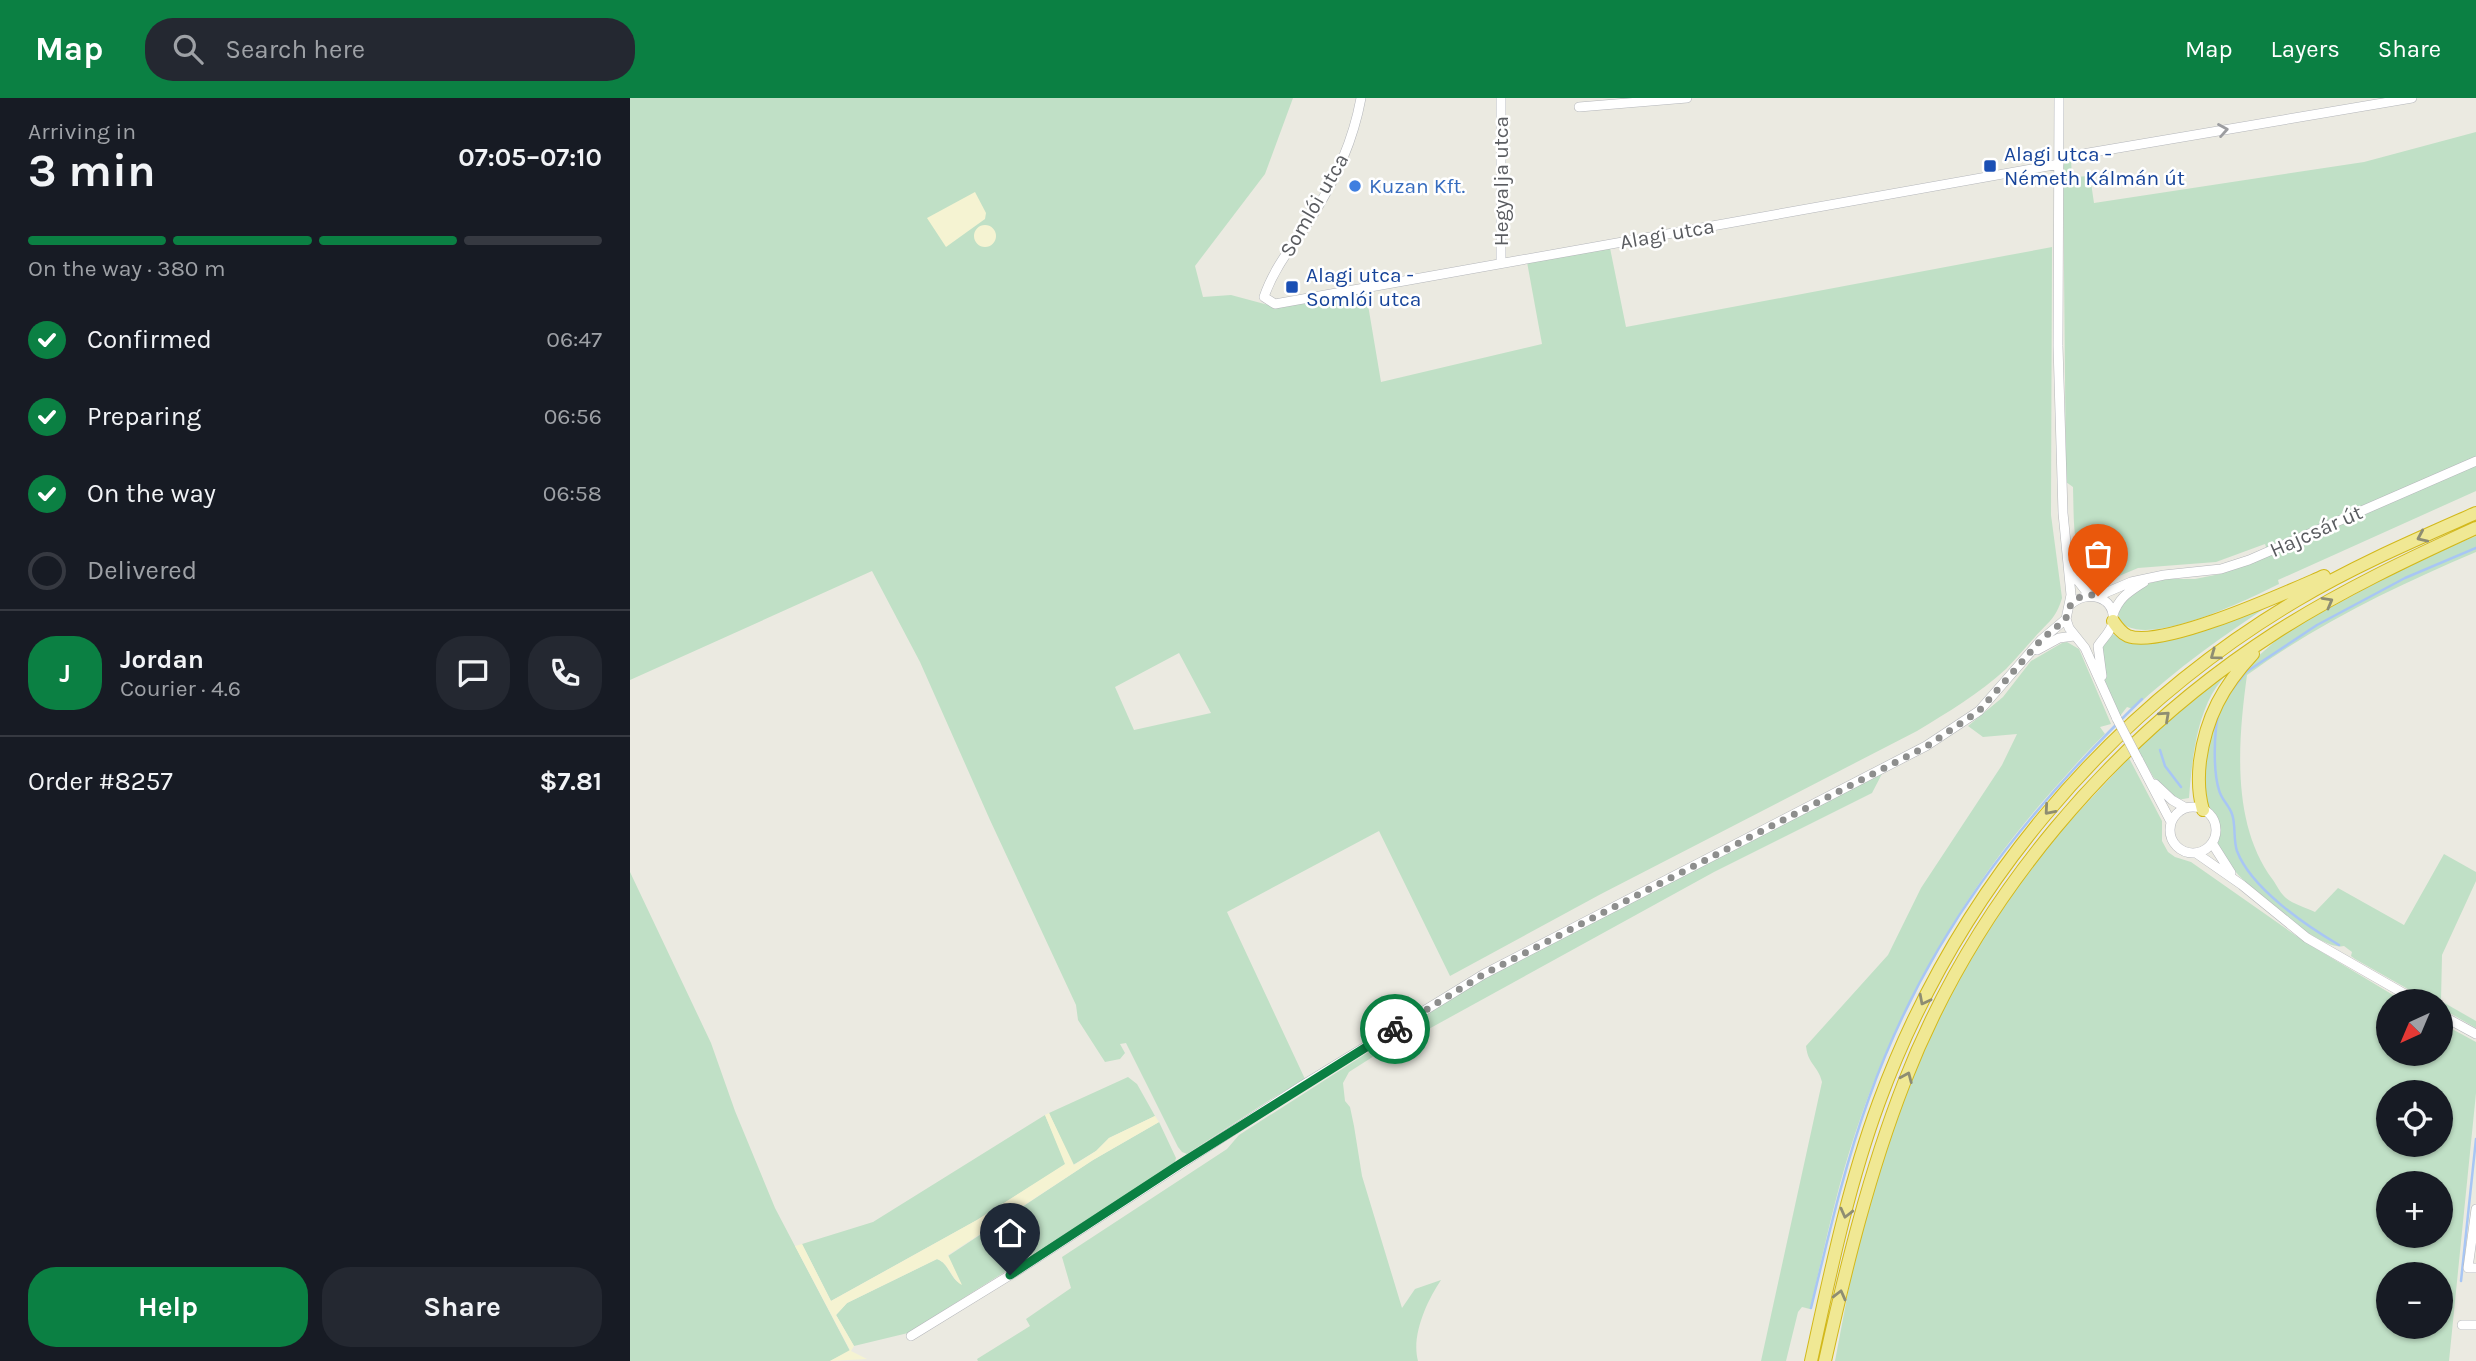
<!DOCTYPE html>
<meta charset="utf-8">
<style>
:root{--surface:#171b24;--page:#242831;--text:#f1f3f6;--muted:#9ea1a6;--line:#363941;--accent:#0b8043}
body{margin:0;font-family:Karla,sans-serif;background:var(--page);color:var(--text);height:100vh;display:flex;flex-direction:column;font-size:26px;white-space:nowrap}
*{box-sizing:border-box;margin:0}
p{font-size:23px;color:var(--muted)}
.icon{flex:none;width:38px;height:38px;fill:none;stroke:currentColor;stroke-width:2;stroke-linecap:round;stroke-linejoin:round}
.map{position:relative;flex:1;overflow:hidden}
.side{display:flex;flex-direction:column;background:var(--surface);width:630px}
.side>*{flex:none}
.needle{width:46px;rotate:224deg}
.controls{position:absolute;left:1746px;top:891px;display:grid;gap:14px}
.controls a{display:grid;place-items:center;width:77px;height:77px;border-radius:50%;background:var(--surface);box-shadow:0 2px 5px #0004;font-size:35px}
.pin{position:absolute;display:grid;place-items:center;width:60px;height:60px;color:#fff;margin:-72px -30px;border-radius:50% 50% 50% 0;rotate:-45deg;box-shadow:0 0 7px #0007}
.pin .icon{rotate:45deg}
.courier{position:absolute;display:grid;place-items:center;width:70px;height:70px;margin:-35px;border:5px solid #0b8043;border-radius:50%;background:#fff;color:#222;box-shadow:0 2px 9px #0007}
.summary em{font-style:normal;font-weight:700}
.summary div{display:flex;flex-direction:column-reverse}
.summary{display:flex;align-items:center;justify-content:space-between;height:119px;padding:0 28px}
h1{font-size:46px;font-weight:700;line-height:52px}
.bar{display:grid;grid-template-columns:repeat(4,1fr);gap:10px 7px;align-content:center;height:84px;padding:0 28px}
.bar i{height:9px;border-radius:5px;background:var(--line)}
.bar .current{background:var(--accent)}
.bar p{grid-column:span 4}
.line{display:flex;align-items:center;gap:18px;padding:0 28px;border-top:2px solid var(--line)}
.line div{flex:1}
.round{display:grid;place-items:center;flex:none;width:74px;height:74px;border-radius:28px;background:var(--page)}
ol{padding:0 28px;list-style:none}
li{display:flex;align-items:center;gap:21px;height:77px}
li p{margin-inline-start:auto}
li .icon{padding:7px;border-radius:50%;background:var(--accent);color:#fff;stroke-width:4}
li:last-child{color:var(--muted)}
li i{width:38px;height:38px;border:4px solid var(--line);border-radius:50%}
.cta{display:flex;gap:14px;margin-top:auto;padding:14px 28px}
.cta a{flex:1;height:80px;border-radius:28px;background:var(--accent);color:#fff;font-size:28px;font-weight:700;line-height:80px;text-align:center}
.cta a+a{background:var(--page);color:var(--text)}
header{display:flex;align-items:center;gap:42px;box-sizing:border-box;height:98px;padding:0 35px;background:var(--accent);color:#fff}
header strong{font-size:33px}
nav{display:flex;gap:38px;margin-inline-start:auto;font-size:24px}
.search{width:490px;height:63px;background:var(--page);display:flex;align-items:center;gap:18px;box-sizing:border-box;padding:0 24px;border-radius:28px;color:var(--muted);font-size:26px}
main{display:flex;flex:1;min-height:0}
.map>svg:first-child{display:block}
.green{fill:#c0e0c6;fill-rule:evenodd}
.sand{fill:#f5f3d2}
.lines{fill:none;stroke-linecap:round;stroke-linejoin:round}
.stream{stroke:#a8c6f4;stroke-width:2.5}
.minor-casing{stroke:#b4b6ba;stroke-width:10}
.highway-casing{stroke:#d2b81a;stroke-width:14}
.minor{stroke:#fff;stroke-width:9}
.highway{stroke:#f0e894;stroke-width:12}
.minor-bridge-casing{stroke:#b4b6ba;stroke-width:10;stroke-linecap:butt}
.minor-bridge{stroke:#fff;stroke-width:9}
.oneway{stroke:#9c9da0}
.oneway2{stroke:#8e8d72}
.done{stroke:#8d8e8d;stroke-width:7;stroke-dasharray:0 12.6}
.route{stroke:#0b8043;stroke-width:9}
.transit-dot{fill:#1a4fb4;stroke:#fff;stroke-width:2.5}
.shop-dot{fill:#3f7fe0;stroke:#fff;stroke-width:2.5}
.labels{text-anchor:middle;stroke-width:5;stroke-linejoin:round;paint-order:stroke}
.transit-label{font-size:21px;fill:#164399;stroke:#fff;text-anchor:start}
.street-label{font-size:21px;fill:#5a5c60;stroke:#fff}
.shop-label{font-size:21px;fill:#366cbe;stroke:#fff;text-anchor:start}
</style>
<header>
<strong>Map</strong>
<div class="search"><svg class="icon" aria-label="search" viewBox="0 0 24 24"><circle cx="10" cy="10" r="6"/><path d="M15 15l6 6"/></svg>Search here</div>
<nav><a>Map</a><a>Layers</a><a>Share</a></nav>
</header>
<main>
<section class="side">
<div class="summary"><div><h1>3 min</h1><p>Arriving in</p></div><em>07:05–07:10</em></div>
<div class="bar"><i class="current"></i><i class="current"></i><i class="current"></i><i></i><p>On the way · 380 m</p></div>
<ol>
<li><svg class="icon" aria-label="check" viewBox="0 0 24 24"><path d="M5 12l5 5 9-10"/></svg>Confirmed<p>06:47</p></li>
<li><svg class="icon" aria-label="check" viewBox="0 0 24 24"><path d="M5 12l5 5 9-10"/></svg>Preparing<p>06:56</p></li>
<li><svg class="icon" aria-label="check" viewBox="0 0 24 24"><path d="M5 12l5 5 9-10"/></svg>On the way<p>06:58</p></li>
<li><i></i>Delivered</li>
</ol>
<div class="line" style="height:126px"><b class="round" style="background:var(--accent);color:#fff">J</b><div><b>Jordan</b><p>Courier · 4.6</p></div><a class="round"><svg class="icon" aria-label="chat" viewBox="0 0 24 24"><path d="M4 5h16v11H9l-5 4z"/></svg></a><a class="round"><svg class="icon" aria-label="phone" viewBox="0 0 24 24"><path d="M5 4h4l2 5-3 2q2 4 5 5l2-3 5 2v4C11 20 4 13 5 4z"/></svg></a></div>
<div class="line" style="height:91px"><div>Order #8257</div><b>$7.81</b></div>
<div class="cta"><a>Help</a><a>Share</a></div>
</section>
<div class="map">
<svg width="1846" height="1263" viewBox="0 0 1846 1263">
<rect width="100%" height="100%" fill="#ebeae1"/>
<!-- green -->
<path class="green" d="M0,0H663L635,76L565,168L573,199L601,197L646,209L736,195L751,284L912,246L897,164L980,150L996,229L1422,149L1421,417L1432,500C1426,521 1418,524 1405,539C1395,550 1386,561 1376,571C1349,596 1318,614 1287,633L971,796L820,878L749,733L597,814L675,981L638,1003L557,1056L552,1054L548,1049L496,945L490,946L495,955L490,961L475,964L448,922L446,907L360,722L290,564L242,473L0,582ZM549,555L581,615L504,632L485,589Z
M1846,34V393L1648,482L1649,486C1621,500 1508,556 1488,520L1490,506L1517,486L1534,481H1565L1590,476L1639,457L1635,446L1586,464L1508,470L1475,484L1461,485C1442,458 1444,422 1443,389L1436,384L1433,66L1441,62L1442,79L1460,78L1464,105L1734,64Z
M1846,438V454C1766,488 1687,526 1617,577C1608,643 1601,726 1643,782C1647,788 1651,796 1656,800C1663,806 1677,810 1685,814L1708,790L1774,827L1814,756L1846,774V783L1812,857L1811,903H1799L1725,861L1721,858L1722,854L1714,848C1689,855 1599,776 1589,751C1586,744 1590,733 1589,725L1577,708L1571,686L1582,619L1614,571L1654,535L1784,464Z
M1644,504C1594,537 1547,570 1503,611L1497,609L1490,618C1484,604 1465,567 1470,553C1471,548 1476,542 1478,537L1482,536L1495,541Z
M1437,544L1449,551L1481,626L1470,629L1475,636C1456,654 1439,674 1421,694C1332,794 1267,910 1225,1036C1206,1093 1194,1152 1180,1211L1172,1209L1168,1214L1156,1263H1131L1192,984C1188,967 1178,967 1176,948L1258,857L1291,790L1372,667L1387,636L1353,639L1338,628L1373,599L1401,563L1432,545Z
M1602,569C1595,578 1587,587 1582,596C1565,627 1562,665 1559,700L1547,702L1524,680L1507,651L1523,635Z
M1499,660L1532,723V743L1538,754L1545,759L1561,764L1675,844L1773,903H1759V956H1811V925L1846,944V995L1819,1263H1205L1233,1115L1279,983L1327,881L1395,777L1423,741ZM1759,994H1811V1046H1759ZM1759,1085H1811V1138H1759ZM1759,1176H1811V1228H1759Z
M1254,672L1242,695L1084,774L766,949L755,951L719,974L713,985L715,1003L720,1009L724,1028L732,1078L772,1210L785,1191L811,1182C797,1203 781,1237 788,1263H348L347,1261L400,1228L396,1221L441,1190L432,1159L597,1051L609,1037L857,878Z
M0,774L81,945L105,1013L145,1110L220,1253L200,1263H0Z
M1811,903L1846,923V930L1811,910Z
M498,979L507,986L525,1018L479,1040L466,1053L443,1067L419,1015Z
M415,1017L436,1066L347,1122L201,1203L172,1146L243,1124Z
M529,1024L546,1060L544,1067L278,1235L224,1248L206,1217L217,1205L307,1161C319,1165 320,1181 331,1186L318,1158L463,1062Z"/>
<!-- sand -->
<path class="sand" d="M345,94L356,115L355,121L316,149L297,120Z
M344 138a11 11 0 1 1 22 0a11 11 0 1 1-22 0Z
M419,1015L444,1067L466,1053L479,1040L525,1018L529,1024L463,1062L318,1157L332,1187C321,1181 319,1165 307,1161L217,1205L206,1217L224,1248L221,1253L237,1261L200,1263L220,1252L165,1148L172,1146L201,1203L347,1122L435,1066L415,1017Z"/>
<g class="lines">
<!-- stream -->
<path class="stream" d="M1601,593L1616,574L1687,527L1775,480L1846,450
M1588,617C1584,637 1583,673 1589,692C1591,701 1599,707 1602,716C1606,727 1603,741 1607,753C1621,790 1675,827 1709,847
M1530,652L1535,668L1551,689
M1831,1183L1846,1041
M1181,1210C1198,1140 1214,1069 1239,1000C1296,839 1391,719 1512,601"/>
<!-- minor casing -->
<g class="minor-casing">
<path id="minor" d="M731,0C723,44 705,83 681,120C664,146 644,169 634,199L645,206L1429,66
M871,0V165
M1429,0L1428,248L1433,415L1441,497L1436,521L1439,530L1455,550L1487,621
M949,9L1057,0
M1429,60L1782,0
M1441,463L1448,483L1459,497
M1468,498L1501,484L1534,477L1591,471L1619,462L1846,363
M1440,507C1456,491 1486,498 1483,524C1481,534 1473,540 1468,548L1472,578
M1483,517C1489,499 1499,494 1514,484
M1407,552L1429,540L1444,538
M1508,661L1541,724
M1525,686L1542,702L1556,710
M1540 732a23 23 0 1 1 46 0a23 23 0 1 1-46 0Z
M1582,745L1601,775
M1566,755L1612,787L1677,840L1787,903
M1811,917L1846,936
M1846,1111L1838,1170H1846
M1832,1227H1846
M281,1238L390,1171L673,987L854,876L1296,648L1349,613L1411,542L1436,521"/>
</g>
<!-- highway casing -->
<g class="highway-casing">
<path id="highway" d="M1483,523C1487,529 1491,535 1498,538C1533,551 1657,494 1694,478
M1573,712C1568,695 1568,680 1570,663C1576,619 1593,588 1623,556
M1181,1263C1200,1176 1218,1088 1249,1004C1326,795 1475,616 1667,502C1724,468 1785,442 1846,415
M1195,1263C1216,1169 1239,1075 1274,985C1346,800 1482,640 1648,533C1711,493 1778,461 1846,430"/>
</g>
<!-- minor -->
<use href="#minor" class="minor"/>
<!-- highway -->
<use href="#highway" class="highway"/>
<!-- minor-bridge casing -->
<g class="minor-bridge-casing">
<path id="minor-bridge" d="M1487,621L1508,661"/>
</g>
<!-- minor-bridge -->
<use href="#minor-bridge" class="minor-bridge"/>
</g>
<!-- one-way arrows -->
<defs><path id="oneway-chevron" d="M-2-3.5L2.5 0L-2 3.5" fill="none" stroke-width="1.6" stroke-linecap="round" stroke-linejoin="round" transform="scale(1.75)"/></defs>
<use class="oneway" href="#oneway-chevron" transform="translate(1593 32) rotate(-10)"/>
<g class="oneway2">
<use href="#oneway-chevron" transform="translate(1792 439) rotate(156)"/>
<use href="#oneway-chevron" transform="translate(1698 504) rotate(-29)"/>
<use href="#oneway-chevron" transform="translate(1585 557) rotate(144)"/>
<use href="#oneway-chevron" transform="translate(1535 618) rotate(-42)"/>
<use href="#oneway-chevron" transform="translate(1419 712) rotate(131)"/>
<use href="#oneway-chevron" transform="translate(1294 902) rotate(117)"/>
<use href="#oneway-chevron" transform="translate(1277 979) rotate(-67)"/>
<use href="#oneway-chevron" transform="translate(1216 1115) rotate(104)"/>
<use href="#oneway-chevron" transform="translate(1210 1197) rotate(-76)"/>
</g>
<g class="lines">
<!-- done -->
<path class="done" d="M765,931L854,876L1297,648L1349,613L1411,542L1436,521C1438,503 1451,494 1468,498"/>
<!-- route -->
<path class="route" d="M380,1177L550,1066L765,931"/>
</g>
<!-- markers -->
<g class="transit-dot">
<rect x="1353" y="61" width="14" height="14" rx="3.5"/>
<rect x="655" y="182" width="14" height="14" rx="3.5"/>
</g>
<circle class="shop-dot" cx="725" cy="88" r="7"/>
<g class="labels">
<!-- transit labels -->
<g class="transit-label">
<text x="1374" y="63">Alagi utca -<tspan x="1374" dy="24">Németh Kálmán út</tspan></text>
<text x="676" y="184">Alagi utca -<tspan x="676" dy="24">Somlói utca</tspan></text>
</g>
<!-- street labels -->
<g class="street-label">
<text transform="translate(871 83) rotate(-90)" y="7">Hegyalja utca</text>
<text transform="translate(684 107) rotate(-60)" y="7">Somlói utca</text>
<text transform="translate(1037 136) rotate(-10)" y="7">Alagi utca</text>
<text transform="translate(1686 433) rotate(-24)" y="7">Hajcsár út</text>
</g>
<!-- shop labels -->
<g class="shop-label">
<text x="739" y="95">Kuzan Kft.</text>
</g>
</g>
</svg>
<div class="controls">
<a><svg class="needle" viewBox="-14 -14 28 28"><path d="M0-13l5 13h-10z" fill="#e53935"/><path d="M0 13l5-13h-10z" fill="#9ea1a6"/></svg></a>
<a><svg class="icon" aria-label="locate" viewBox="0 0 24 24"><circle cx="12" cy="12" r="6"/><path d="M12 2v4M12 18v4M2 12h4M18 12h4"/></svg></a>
<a>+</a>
<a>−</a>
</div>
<div class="pin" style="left:1468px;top:498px;background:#ea580c"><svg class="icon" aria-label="bag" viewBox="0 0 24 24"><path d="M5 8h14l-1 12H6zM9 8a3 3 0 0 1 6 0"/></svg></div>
<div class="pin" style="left:380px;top:1177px;background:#1f2937"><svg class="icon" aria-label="home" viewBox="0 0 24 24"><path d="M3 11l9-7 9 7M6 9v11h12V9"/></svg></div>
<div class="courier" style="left:765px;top:931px"><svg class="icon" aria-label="bike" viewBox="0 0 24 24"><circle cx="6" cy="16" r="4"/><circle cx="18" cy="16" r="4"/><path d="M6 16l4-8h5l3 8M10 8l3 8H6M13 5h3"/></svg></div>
</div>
</main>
